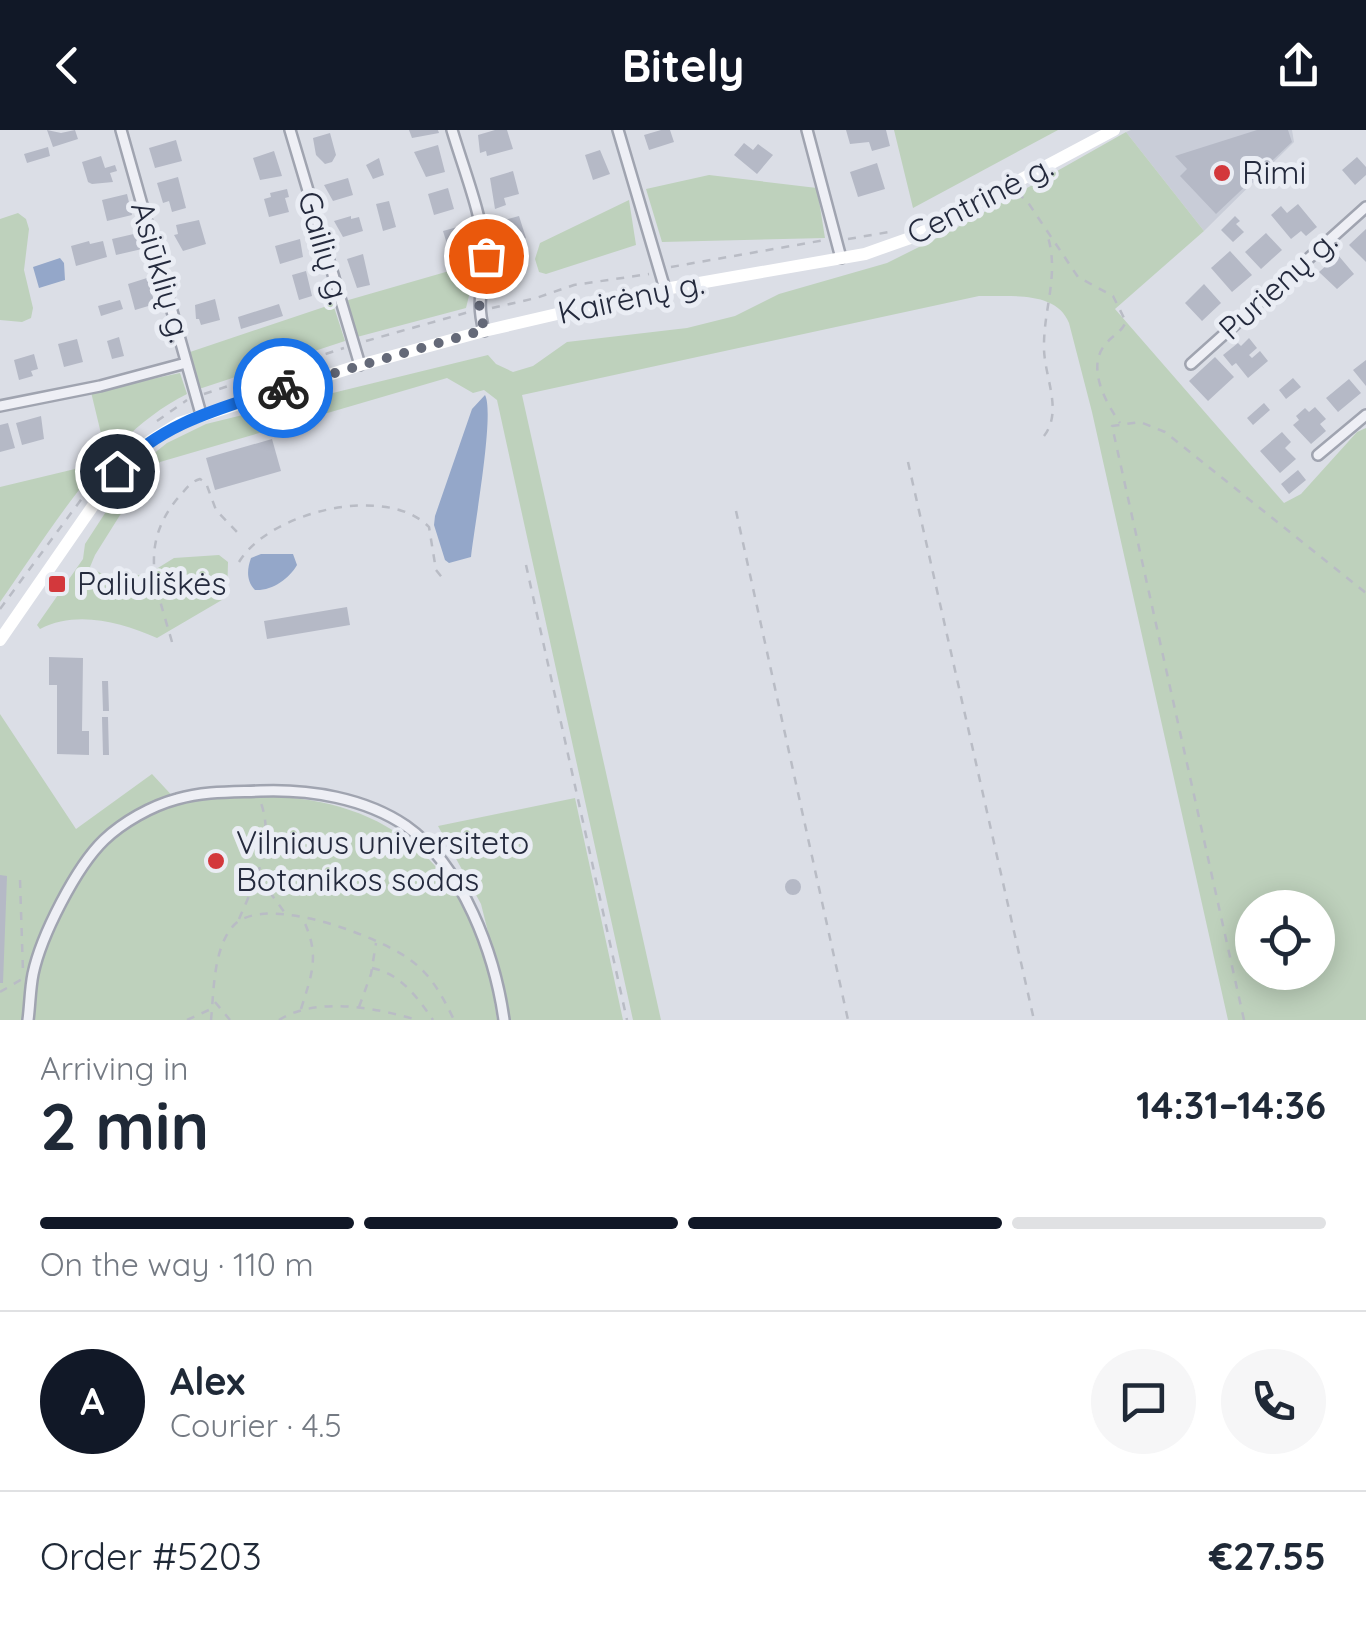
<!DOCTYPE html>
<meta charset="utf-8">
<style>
:root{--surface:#fff;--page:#f6f6f7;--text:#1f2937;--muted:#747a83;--line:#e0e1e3;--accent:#111827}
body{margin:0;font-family:Quicksand,sans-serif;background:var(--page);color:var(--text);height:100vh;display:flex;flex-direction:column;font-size:38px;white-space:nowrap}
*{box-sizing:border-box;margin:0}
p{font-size:32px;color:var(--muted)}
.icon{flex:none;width:55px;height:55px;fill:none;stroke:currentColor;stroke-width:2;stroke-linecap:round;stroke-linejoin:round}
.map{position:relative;height:890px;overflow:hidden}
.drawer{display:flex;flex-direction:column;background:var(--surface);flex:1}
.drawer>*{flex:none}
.buttons{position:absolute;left:1235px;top:760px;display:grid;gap:20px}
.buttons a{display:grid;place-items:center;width:100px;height:100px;border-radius:50%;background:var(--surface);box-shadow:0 5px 25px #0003;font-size:50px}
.pin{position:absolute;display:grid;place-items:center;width:85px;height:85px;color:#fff;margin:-42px;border:5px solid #fff;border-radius:50%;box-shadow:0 2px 10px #0007}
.courier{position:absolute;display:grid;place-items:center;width:100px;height:100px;margin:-50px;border:8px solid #1a73e8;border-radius:50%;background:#fff;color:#222;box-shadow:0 2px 12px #0007}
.overview em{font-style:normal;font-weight:700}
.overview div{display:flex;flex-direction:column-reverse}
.overview{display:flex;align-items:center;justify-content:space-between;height:170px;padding:0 40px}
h1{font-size:65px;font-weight:700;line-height:75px}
.bar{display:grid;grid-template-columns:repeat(4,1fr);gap:15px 10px;align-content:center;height:120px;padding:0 40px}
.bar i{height:12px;border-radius:8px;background:var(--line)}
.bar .current{background:var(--accent)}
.bar p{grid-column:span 4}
.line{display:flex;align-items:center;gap:25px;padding:0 40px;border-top:2px solid var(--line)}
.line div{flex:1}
.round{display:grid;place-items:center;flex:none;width:105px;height:105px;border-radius:52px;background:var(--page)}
header{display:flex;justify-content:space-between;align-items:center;height:130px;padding:0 40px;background:var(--accent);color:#fff;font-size:45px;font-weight:700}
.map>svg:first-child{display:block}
.built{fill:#c9cdd8}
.green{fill:#bed1bc;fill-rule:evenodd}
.water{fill:#94a7c9}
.building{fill:#b5b9c6}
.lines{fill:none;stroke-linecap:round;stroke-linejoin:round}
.street-casing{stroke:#a0a4b0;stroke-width:14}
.path{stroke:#b9bcc5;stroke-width:2.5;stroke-dasharray:8 8;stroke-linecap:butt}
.street{stroke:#eeeff5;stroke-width:9}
.secondary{stroke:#fff;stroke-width:12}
.done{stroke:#646978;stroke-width:10;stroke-dasharray:0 18}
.route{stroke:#1a73e8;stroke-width:12}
.poi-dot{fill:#d3383c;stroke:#eaedf4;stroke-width:4}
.labels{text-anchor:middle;stroke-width:10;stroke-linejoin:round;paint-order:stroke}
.poi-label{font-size:32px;fill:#242a3d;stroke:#eaedf4;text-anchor:start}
.street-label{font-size:32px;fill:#242a3d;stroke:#eaedf4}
</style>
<header><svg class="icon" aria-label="back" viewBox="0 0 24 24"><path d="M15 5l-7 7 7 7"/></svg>Bitely<svg class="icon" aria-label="share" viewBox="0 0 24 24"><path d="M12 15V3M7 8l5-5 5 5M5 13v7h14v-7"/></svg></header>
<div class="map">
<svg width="1366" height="890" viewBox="0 0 1366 890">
<rect width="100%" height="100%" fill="#dbdee6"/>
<!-- built -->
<path class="built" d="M1131,0H1292L1294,12L1204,101L1126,2Z"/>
<!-- green -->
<path class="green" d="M894,0H1058L913,78Z
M1126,2L1204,101L1115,179L1284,373L1301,364L1357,302L1366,298V890H1228L1092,282L1069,193C1056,160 1009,167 979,166L522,265L661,890H633L497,270L484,260L473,263L447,248L160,332L142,350L95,425L90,437L104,445L117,442L145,446L174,428L219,425L228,432L227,467L157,508C120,492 77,480 40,499L37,495L83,429L85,414L133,340L167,313L206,294L488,225L496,234L513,242L533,236L567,212L687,198L735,186L779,164L887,133L949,102ZM1252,778H1318V842H1252Z
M709,45L817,58L825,108L662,112L646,59Z
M629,70L636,115L546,144L539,142L535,129L540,113Z
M18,83L26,89L29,99L24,140L33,178L31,188L22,192L0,190V89Z
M477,133L466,178L357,207L345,171Z
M333,174L345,211L199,259L190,222Z
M180,243L187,264C106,304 51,400 0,472V357L75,339L104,316L91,262Z
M0,584L76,699L152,644L178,672C220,668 266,663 309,670C427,689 484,776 497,890H0Z
M575,668L623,890H510L481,774L438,696Z"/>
<!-- water -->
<path class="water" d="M60,128L64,133L65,150L39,158L33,137Z
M485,265C495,283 474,398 471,427L449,433L445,430L434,395L435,386L472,279Z
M261,424H293L297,435C289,449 272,461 255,460C246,451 247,439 251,428Z"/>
<!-- building -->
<path class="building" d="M47,0L61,3L75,0L78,9L53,17Z
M409,0H438L439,3L412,8Z
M495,0H507L513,19L487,26L486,21L480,23L478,5Z
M661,0H670L674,12L649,20L644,5Z
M846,0H886L890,16L872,21L869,12L850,14Z
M1257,0H1288L1292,12L1216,84L1180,46L1187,39L1175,26Z
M330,3L336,25L332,32L325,34L316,25L313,8Z
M176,10L182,31L155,38L149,18Z
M744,13L753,20L758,14L773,25L757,44L734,25Z
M438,15L445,42L426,47L414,22Z
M48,17L50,26L27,33L24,24Z
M600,20L610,44L593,50L585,25Z
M274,21L282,46L260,50L253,28Z
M101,26L105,38L115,35L117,41L110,43L113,52L92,54L88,52L82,32Z
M1357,27L1366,37V45L1355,55L1342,40Z
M379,28L384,45L373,49L366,35Z
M877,33L885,59L858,67L850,42Z
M513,41L519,64L504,68L506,75L495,79L490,48Z
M178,47L186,78L172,82L169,71L163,73L157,53Z
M348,48L353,65L333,71L324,55Z
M448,58L454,79L434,85L428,64Z
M287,59L289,67L285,68L289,82L269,87L264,69L271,67L270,63Z
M127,64L132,85L107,91L102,70Z
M389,71L396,97L383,101L376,74Z
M1298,74L1317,97L1306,106L1301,101L1291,109L1271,85L1281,76L1287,83Z
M351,86V89L359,87L363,101L343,107L334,91Z
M519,86L526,108L508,114L501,91Z
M1235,86L1240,91L1236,94L1244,102L1233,112L1221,100Z
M199,90L206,114L183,121L174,105L178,104L176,95Z
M461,96L468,122L451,127L443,101Z
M1366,99V132L1349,115Z
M138,103L142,119L116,125L112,109Z
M1266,103L1282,120L1261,139L1245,122Z
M300,109L303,127L280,134L275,116Z
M89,111L90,114L103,111L107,127L76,136L71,116Z
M1230,121L1252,145L1232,162L1211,138Z
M363,124L370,155L357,158L347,129Z
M1338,125L1354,144L1337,159L1319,142Z
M306,141L312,166L299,170L292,145Z
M147,148L155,174L135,180L128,154Z
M1204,154L1221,173L1202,191L1185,173Z
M215,169L220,190L201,195L199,189H196L195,175Z
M120,170L123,179L101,186L98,176Z
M279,174L283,186L241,199L238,187Z
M119,207L124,226L112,229L107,211Z
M1249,208L1257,218L1249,225L1252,228L1260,221L1268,231L1248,248L1236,233L1232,236L1223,225L1238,213L1241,216Z
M77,209L83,232L64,237L58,214Z
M34,224L38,239L31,241L33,246L19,250L14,230Z
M1215,227L1234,247L1208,271L1189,251Z
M1366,230V256L1353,240Z
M1293,248L1301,257L1286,269L1279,260Z
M1349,249L1361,263L1338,282L1326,268Z
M1264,273L1270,280L1253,295L1247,288Z
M1315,277L1326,289L1320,294L1326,301L1311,314L1293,295L1299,290L1296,286L1305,278L1309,282Z
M41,286L44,309L22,315L16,293Z
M8,293L15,318L0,322V295Z
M1282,302L1291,312L1285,318L1296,329L1280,343L1260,321Z
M272,309L281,341L215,360L206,328Z
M1298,340L1306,350L1289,364L1281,354Z
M347,477L350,495L267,509L264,491Z
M49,527L83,528L82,601H89V625L57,624V555H49Z
M102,551H108L109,581H103Z
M102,587H108L109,625H103Z
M0,745L7,746L3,853H0Z
M785 757a8 8 0 1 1 16 0a8 8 0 1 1-16 0Z"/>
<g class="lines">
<!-- street casing -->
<g class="street-casing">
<path id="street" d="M121,0L201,284
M290,0L360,235
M452,0C463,37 482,85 485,123C487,155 474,163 484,201
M618,0L665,159
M807,0L841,128
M1191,234L1366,77
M0,276L100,256L186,233
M1318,325L1366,285
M28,890C30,875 30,859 33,844C41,806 76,737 104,710C123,692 151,676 177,669C204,661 232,662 260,661C309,659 365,668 406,696C463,736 495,825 504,890"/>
</g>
<!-- path -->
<path class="path" d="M1017,63L1027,71L1078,147L1113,166L1126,192C1120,204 1111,206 1104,216C1087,239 1106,273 1120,293
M848,109L889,102
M671,137L825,110
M492,178L536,168L574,155L649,144
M366,211L469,182
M204,264L344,218
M157,291L187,270
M1044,306C1064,280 1043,245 1044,215C1044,178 1059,145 1048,107
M908,332L1034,890
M736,381L848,890
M239,432C269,382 386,353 429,397L436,440L444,450
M526,435L627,890
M0,479L103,340
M172,512C157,459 138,417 177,369C185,361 189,352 200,349L206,353L216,380L237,402
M260,749L285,783
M20,750L23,842
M239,789C255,752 275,713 261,673
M372,838C401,844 417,867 433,890
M0,862L24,848
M215,872L230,890
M359,877L371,844L376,813
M301,879C313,841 320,824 302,787
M187,890L211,879
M211,890C214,861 213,816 235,794C268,764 377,806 409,829C431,844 443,867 454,890
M279,890C317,866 377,878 417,890
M1244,890L1112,296L1140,292L1165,302L1366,463"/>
<!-- street -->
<use href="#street" class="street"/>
<!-- secondary -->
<path class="secondary" d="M0,510L117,341L150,311L179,293L360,235L484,201L665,159L865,124L913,107L1114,0"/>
</g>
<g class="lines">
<!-- done -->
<path class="done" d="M283,258L484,200L478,168L486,126"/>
<!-- route -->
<path class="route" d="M117,341C162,292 222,278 283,258"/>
</g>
<!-- markers -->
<g class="poi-dot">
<circle cx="1222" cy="43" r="10"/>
<rect x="47" y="444" width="20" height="20" rx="5"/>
<circle cx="216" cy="731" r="10"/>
</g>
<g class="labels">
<!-- poi labels -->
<g class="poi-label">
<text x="1242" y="54">Rimi</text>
<text x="77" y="465">Paliuliškės</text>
<text x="236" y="724">Vilniaus universiteto<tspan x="236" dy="37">Botanikos sodas</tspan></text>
</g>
<!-- street labels -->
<g class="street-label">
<text transform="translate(980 70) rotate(-27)" y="11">Centrinė g.</text>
<text transform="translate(324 118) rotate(74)" y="11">Gailių g.</text>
<text transform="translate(161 142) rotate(74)" y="11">Asiūklių g.</text>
<text transform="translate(1278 155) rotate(-42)" y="11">Purienų g.</text>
<text transform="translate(631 168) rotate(-12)" y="11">Kairėnų g.</text>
</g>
</g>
</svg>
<div class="buttons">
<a><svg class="icon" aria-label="locate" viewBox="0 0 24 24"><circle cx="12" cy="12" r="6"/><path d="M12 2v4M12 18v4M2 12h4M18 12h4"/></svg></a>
</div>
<div class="pin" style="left:486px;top:126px;background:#ea580c"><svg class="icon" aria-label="bag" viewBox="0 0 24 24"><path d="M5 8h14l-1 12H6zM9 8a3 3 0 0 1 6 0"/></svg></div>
<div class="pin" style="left:117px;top:341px;background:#1f2937"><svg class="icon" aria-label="home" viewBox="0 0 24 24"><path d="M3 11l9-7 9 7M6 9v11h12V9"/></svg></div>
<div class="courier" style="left:283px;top:258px"><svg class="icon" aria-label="bike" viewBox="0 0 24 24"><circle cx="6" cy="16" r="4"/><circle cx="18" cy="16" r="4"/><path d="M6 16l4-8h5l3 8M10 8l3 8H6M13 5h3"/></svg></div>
</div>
<section class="drawer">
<div class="overview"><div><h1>2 min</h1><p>Arriving in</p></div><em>14:31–14:36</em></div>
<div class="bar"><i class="current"></i><i class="current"></i><i class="current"></i><i></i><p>On the way · 110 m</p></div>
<div class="line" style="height:180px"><b class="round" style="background:var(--accent);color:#fff">A</b><div><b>Alex</b><p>Courier · 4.5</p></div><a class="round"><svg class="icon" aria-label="chat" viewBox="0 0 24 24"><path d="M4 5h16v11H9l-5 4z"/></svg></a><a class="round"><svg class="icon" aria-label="phone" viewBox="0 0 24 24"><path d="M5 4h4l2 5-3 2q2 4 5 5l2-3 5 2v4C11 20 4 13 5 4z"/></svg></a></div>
<div class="line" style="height:130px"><div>Order #5203</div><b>€27.55</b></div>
</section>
